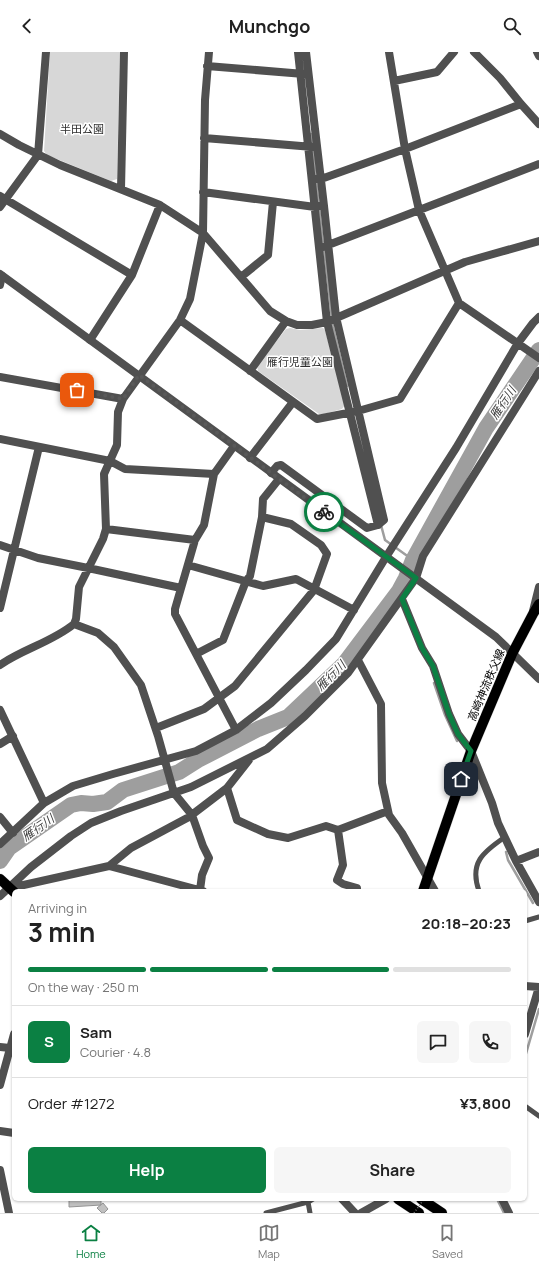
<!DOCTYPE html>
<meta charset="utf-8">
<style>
:root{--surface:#fff;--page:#f6f6f6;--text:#222;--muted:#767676;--line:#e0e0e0;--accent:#0b8043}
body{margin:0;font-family:Manrope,"Noto Sans JP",sans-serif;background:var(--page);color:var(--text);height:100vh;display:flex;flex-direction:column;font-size:15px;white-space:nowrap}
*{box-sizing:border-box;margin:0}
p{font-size:13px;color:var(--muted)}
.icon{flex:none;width:22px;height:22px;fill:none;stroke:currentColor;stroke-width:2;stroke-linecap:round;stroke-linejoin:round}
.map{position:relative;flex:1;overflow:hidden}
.details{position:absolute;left:12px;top:837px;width:515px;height:312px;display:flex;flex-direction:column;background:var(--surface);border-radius:6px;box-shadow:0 1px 3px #0004}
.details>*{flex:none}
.pin{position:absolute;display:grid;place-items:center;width:34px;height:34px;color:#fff;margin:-17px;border-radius:8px;box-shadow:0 2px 6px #0006}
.courier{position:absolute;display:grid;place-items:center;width:40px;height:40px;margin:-20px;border:3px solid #0b8043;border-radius:50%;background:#fff;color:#222;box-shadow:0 1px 5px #0007}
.head em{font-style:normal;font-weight:700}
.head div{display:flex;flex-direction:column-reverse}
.head{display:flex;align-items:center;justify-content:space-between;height:68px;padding:0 16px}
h1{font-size:26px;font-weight:700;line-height:30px}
.bar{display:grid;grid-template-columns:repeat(4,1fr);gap:6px 4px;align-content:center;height:48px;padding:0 16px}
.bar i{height:5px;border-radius:3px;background:var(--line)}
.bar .selected{background:var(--accent)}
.bar p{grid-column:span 4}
.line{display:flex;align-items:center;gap:10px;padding:0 16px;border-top:1px solid var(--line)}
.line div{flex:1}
.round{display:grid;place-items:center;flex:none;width:42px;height:42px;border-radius:6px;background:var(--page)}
.primary-button{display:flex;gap:8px;margin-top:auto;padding:8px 16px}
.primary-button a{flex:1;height:46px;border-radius:6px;background:var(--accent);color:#fff;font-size:16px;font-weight:700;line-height:46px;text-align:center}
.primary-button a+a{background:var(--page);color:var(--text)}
header{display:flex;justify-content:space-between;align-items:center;height:52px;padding:0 16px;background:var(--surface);font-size:18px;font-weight:700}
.tabs{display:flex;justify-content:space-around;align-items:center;height:56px;border-top:1px solid var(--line);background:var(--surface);font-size:11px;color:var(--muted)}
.tabs a{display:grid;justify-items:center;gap:2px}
.tabs .selected{color:var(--accent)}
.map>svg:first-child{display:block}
.green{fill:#d7d7d7}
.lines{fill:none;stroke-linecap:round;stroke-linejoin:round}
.stream{stroke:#9e9e9e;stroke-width:2.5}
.river{stroke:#9e9e9e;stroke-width:16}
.building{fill:#c0c0c0;stroke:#949494}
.primary-casing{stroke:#dbdbdb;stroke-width:11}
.service{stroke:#505050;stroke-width:5}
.minor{stroke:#505050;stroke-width:8}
.tertiary{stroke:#505050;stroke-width:8}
.primary{stroke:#000;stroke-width:10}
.path-bridge{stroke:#727272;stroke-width:1.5;stroke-dasharray:1 2;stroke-linecap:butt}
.done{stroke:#595959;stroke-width:4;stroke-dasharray:0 7.2}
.route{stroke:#0b8043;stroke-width:5}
.labels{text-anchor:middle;stroke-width:3;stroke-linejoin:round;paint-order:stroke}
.park-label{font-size:11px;fill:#2e2e2e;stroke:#fff}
.street-label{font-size:11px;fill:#000;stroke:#fff}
.water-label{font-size:12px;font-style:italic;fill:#3f3f3f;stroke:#fff}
</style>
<header><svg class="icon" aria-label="back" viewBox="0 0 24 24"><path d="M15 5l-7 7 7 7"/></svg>Munchgo<svg class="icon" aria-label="search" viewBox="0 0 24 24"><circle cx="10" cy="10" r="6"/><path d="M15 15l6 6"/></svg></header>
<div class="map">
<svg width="539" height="1161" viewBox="0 0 539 1161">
<rect width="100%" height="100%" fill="#fff"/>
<!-- green -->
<path class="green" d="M50,0H120L117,127L111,129L47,103L44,99Z
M290,276L300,278L323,276L325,278L345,353L342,357L324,362H319L258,319L257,314L286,277Z"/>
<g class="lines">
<!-- stream -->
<path class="stream" d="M311,82L323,192
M324,197L333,275L347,334
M381,473L385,488L413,508
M434,631L445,663L457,689
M506,800L508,808L533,851
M525,1005L539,957
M497,1147L504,1161"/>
<!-- river -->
<path class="river" d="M0,809L9,796L71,753L81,751L93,752L107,750L123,738L179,720L198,708L258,677L288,665L344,612L399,539L406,526L413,508L486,376L539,298"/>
</g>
<!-- building -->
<path class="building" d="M69,1147H101V1153L69,1155Z
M103,1151L108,1157L104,1161H102L97,1156Z"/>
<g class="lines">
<!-- primary casing -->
<g class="primary-casing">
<path id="primary" d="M0,827L14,840
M423,839L471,699L512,602L533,562L539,552
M398,1147L419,1161
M421,1147L442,1161"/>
</g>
<!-- service -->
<path class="service" d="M479,839C469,811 483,800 505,785
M525,869L539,865
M525,1054L539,1064
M308,1150L310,1161
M266,1161L308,1150L313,1147"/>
<!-- minor -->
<path class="minor" d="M298,0L327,270L378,473
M389,0L405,97L419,158L459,251L539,306
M474,0L500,26L521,52L539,72
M537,0L539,4
M207,14L304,22
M394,29L437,20L454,0
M0,82L19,93L60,113L160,153L203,181L270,259L286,269L297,273H312L327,270L465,210L539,189
M204,86L313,95
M315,127H321L405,97L521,52
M121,137L124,0
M203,140L315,155L319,154
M0,144L132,223
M0,155L38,103L46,0
M323,195L539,112
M241,225L268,203L273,150
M0,233L2,224
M180,268L317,367L358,359L400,347L459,251
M90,288L132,223L160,153
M250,319L286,269
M0,325L123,347
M0,387L110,409L125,417L214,422
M234,394L214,422L204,473L195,488L175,557V562L236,678
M250,406L293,350
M271,421L277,414L281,413L367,476L378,473L384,468L336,265L324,154L306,0
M262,465L263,447L279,427
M106,477L195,488
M0,493L38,506L88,516L181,536
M188,513L263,534L296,527L354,558
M402,547L422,596L433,614L449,662L458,682L471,699L492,751L498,771L516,809L539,850
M0,556L39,395
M533,559L539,535
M74,572L76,567L79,535L103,487L106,477L104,422L117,393L118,360L123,347L180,268L190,247L203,181L205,48L209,0
M358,608L381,652L382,731L389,763L402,781L435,839
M0,613C23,597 52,590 74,572L98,581L114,595L141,633L158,684L174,741L192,763L203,794L209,806L202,823L200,838
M0,658L44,751
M156,676L204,657L235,634L314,538L327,502L321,493L291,472L262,465L250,524L246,529L223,588L196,602
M0,692L13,684
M227,736L237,768L268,782L288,786L326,774L338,778L388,759
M0,765L13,781
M338,778L343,813L337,828L343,832L357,836V839
M0,792L44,751L73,734L113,722L196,699L236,678L271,651L306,618L336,587L386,505L456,396L518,291L533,271L539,265
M516,809L539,800
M109,814L131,796L189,765L227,736L249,708
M10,836L109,814L203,839
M0,844L31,815L71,784L91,771L121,759L191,735L267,697L305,664L348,621L416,526L423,504L539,319
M525,934L539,935
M525,982L539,935
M0,995L10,996
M0,1079L14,1081
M342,1147L355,1161
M502,1147L509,1161
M361,1161L386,1147"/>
<!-- tertiary -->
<path class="tertiary" d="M0,222L496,585L539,627
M0,1033L14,982
M0,1118L9,1161"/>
<!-- primary -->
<use href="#primary" class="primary"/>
<!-- path-bridge -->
<path class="path-bridge" d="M414,1161L424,1147"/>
</g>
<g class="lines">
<!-- done -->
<path class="done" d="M77,338L123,347L139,323L324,460"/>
<!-- route -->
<path class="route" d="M324,460L416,526L402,547L422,596L433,614L449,662L458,682L471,699L461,727"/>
</g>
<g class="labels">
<!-- park labels -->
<g class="park-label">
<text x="82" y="81">半田公園</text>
<text x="300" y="314">雁行児童公園</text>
</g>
<!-- street labels -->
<g class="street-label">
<text transform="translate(486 633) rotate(-67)" y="4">高崎神流秩父線</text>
</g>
<!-- water labels -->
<g class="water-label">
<text transform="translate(503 351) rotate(-56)" y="4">雁行川</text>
<text transform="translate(331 624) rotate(-45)" y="4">雁行川</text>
<text transform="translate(38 776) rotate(-35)" y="4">雁行川</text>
</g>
</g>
</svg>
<div class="pin" style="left:77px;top:338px;background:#ea580c"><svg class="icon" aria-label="bag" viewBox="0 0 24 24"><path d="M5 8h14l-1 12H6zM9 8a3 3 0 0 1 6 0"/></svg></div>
<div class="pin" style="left:461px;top:727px;background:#1f2937"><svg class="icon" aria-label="home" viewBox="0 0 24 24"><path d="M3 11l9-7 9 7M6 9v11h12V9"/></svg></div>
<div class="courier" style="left:324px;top:460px"><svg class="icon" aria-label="bike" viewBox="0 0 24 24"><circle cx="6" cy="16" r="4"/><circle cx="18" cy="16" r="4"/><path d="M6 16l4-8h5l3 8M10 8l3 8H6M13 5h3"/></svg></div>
<section class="details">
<div class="head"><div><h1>3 min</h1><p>Arriving in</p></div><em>20:18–20:23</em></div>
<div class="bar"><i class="selected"></i><i class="selected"></i><i class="selected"></i><i></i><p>On the way · 250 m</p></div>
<div class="line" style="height:72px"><b class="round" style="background:var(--accent);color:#fff">S</b><div><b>Sam</b><p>Courier · 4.8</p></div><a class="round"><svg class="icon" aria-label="chat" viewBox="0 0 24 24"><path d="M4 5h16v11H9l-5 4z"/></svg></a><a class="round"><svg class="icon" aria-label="phone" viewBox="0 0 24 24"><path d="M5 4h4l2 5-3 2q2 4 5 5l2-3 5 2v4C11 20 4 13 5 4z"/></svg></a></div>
<div class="line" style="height:52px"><div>Order #1272</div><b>¥3,800</b></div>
<div class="primary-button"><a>Help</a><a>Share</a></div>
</section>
</div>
<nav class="tabs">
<a class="selected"><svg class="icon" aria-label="home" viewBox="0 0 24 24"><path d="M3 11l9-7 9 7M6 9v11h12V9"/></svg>Home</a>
<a><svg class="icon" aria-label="map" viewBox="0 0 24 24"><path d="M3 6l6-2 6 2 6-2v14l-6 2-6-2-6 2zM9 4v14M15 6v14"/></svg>Map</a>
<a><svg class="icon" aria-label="saved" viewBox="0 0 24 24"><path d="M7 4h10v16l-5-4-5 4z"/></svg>Saved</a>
</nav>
